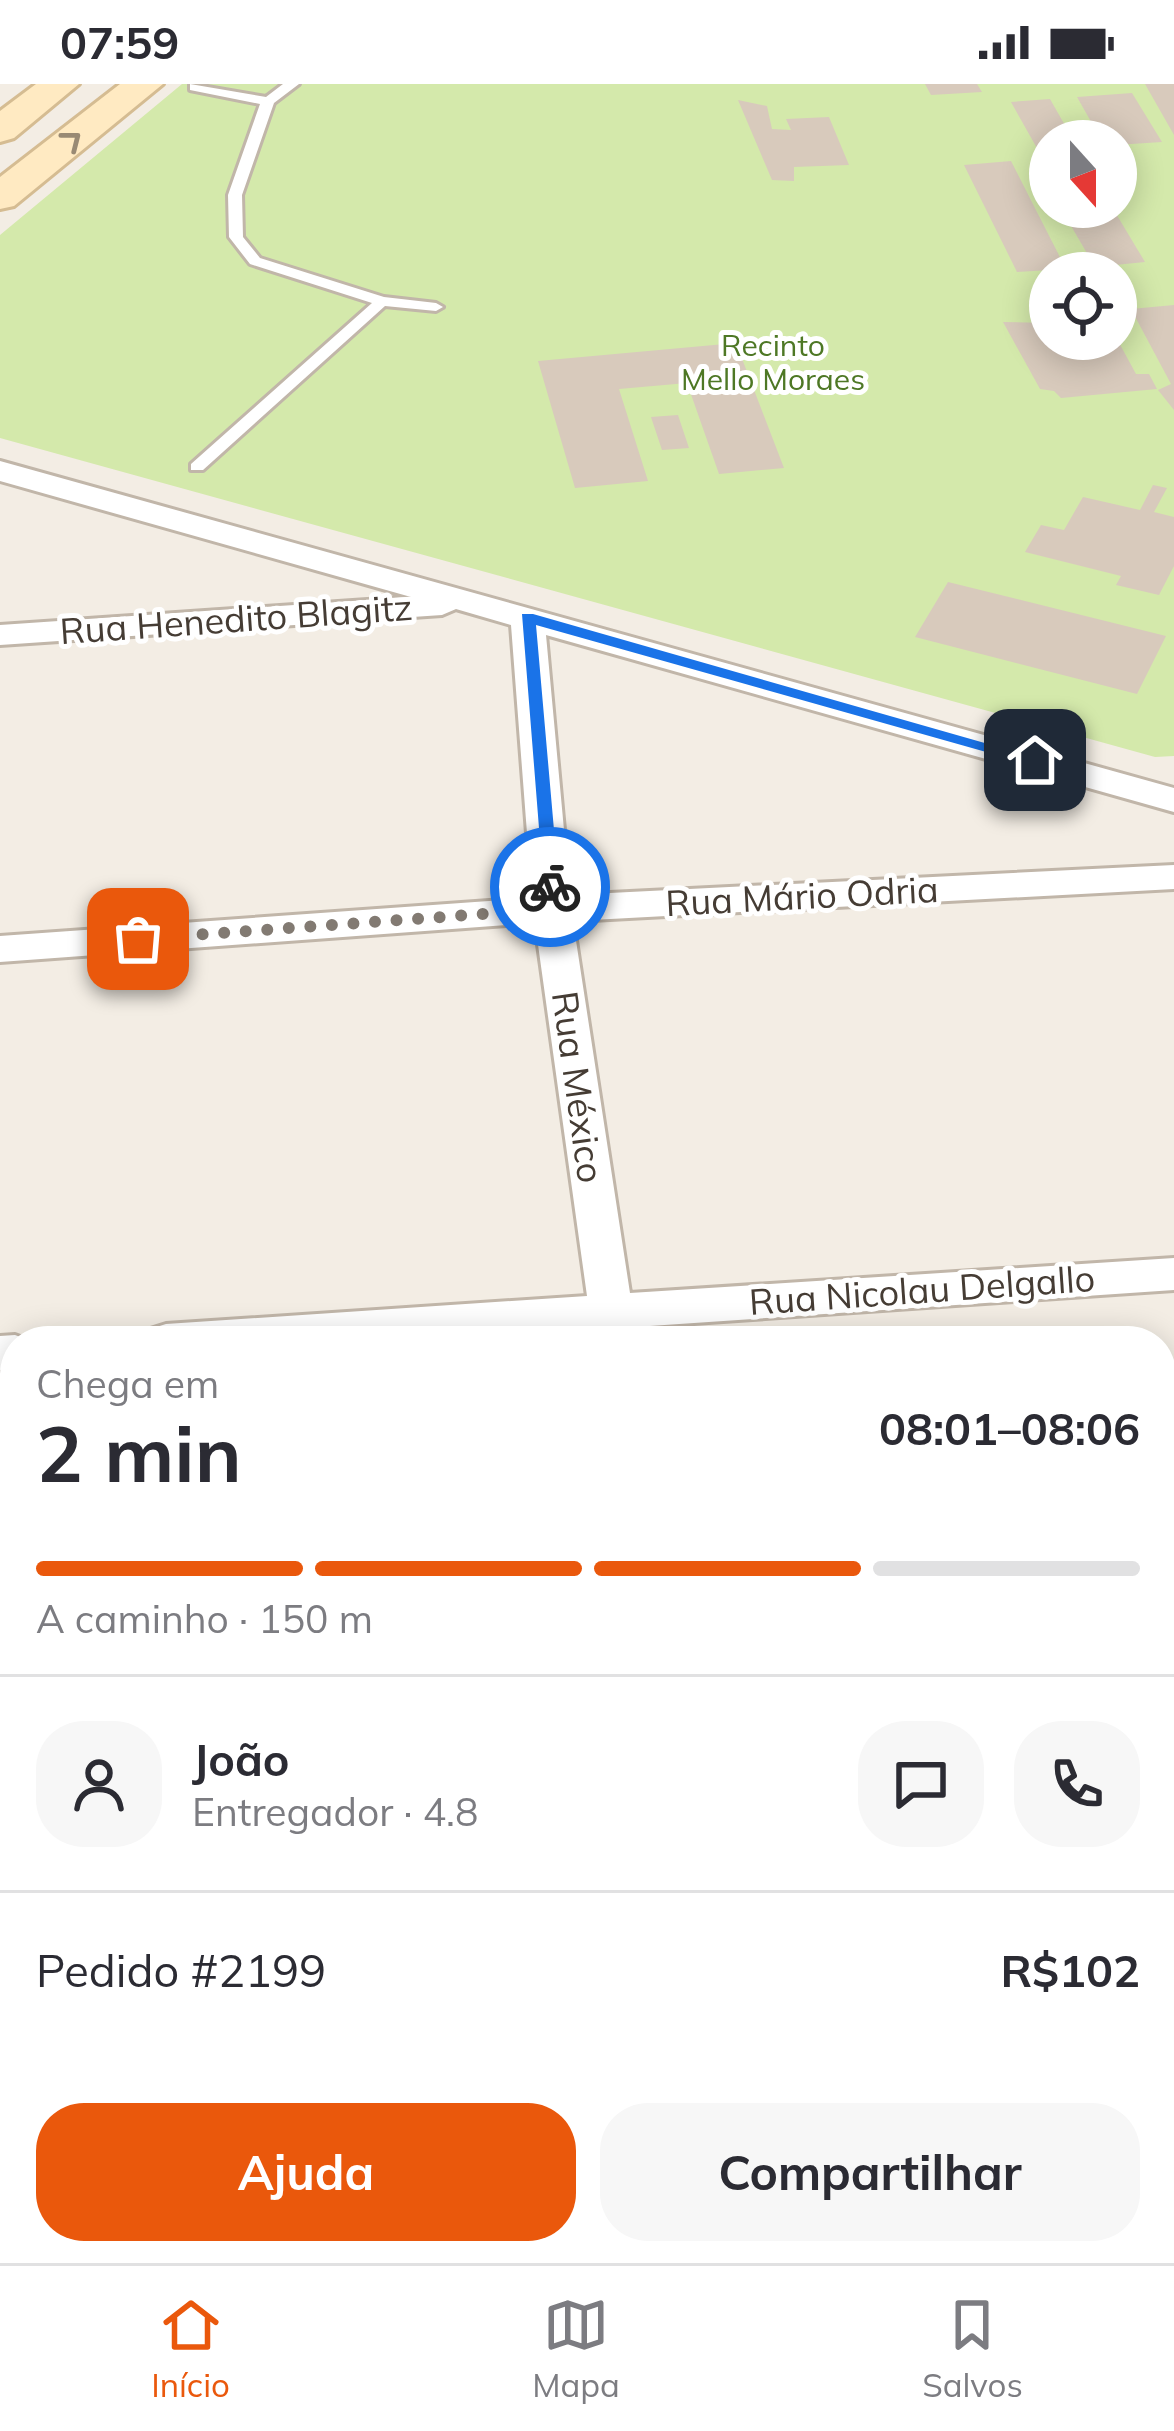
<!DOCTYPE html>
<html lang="pt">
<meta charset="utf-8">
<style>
:root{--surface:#fff;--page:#f7f7f7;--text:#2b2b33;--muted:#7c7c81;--line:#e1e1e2;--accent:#ea580c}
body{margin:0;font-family:Mulish,sans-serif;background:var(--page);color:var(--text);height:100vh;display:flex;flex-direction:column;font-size:45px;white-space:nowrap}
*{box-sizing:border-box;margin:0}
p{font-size:39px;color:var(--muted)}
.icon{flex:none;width:66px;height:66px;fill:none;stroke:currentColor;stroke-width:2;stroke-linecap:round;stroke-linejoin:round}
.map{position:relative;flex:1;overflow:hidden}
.details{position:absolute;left:0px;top:1242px;width:1176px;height:939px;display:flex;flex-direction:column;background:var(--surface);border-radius:48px 48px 0 0;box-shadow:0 6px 30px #0003}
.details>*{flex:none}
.needle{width:78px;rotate:159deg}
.controls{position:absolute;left:1029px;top:36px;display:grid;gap:24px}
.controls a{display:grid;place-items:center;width:108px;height:108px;border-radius:50%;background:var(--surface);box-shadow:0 6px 30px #0003;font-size:60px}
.pin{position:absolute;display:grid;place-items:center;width:102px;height:102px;color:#fff;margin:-51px;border-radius:24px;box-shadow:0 6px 18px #0006}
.courier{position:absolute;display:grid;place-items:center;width:120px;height:120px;margin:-60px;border:9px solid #1a73e8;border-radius:50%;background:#fff;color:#222;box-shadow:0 3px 15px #0007}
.summary em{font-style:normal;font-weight:700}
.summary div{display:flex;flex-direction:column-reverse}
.summary{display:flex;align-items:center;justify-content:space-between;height:204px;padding:0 36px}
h1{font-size:78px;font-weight:700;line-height:90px}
.bar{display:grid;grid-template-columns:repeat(4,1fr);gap:18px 12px;align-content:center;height:144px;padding:0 36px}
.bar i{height:15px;border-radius:9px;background:var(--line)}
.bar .active{background:var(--accent)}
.bar p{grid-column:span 4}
.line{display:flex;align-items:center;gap:30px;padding:0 36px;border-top:3px solid var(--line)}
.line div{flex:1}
.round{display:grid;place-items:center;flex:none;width:126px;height:126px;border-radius:48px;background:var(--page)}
.cta{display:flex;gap:24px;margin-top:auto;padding:24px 36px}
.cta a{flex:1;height:138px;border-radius:48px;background:var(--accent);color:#fff;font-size:48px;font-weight:700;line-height:138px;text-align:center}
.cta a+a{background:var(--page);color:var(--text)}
.status{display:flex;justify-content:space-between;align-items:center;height:84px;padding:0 60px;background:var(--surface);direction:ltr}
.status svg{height:33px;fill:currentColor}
.menu{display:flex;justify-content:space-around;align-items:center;height:168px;border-top:3px solid var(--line);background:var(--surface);font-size:33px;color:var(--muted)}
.menu a{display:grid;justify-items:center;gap:6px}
.menu .active{color:var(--accent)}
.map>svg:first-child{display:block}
.green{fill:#d4e9ab;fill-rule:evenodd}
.building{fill:#d8cabc}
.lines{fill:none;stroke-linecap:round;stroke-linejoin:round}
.lane-casing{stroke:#c1b6a9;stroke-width:6}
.street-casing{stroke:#c1b6a9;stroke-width:6}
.secondary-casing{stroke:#d5bc92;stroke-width:6}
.lane{fill:#fff;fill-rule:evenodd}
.street{fill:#fff;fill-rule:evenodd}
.secondary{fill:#ffeac2;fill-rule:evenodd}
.oneway{stroke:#998a74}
.route{fill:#1a73e8}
.done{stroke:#827a72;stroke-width:12;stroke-dasharray:0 21.6}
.labels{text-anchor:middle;stroke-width:10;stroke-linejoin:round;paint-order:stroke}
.far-park-label{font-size:30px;fill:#4e7825;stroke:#fff}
.street-label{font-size:36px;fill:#453c34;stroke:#fff}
</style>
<div class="status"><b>07:59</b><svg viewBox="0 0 49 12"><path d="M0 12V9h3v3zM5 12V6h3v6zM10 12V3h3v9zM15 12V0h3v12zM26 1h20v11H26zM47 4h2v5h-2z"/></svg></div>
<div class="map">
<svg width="1174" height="2179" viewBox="0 0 1174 2179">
<rect width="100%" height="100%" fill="#f3ede4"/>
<!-- green -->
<path class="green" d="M182,0H1174V672L1155,673L0,354V151ZM1050,57H1116V123H1050ZM1050,189H1116V255H1050Z"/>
<!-- building -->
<path class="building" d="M925,0H977L982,8L931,11Z
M1145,0H1174V51Z
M1132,9L1162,58L1116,61V57H1102L1077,13Z
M1050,15L1074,57H1050V65L1038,66L1011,18Z
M738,16L767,22L772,45L791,46L786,35L829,33L849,81L794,83V97L772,96Z
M1011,77L1066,185L1017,188L964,81Z
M1060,123H1112L1145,178L1095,183Z
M1174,221V326L1158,306L1171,300L1131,225Z
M1003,238L1050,239V255H1117L1136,290H1149L1157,305L1061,314L1054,307L1040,305Z
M736,259L784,384L719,390L687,299L619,305L648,397L575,404L538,277Z
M678,331L689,364L662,366L651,333Z
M1153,401L1167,404L1154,428L1174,433V482L1159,511L1116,501L1121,492L1025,468L1041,441L1064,446L1083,413L1140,426Z
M948,498L1166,552L1137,610L915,553Z"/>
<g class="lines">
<!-- lane casing -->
<g class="lane-casing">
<path id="lane" d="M190,0L266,13L283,0H299L274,19L242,111L243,153L260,174L384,213L436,219L443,223L436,227L385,222L203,386H191V380L372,219L250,180L229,153L228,111L260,20L190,6Z"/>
</g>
<!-- street casing -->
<g class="street-casing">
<path id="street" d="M0,377L1174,704V728L546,551L570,811L1174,781V805L573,837L630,1209L1174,1174V1206L635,1243L637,1257H593L591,1246L421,1257H144L150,1245L166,1240L587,1212L535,839L0,878V852L532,814L511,541L456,525L442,531L0,561V541L411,513L0,397Z
M15,1251L31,1257H15V1285L0,1286V1252Z
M1174,1677V1721L1161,1722V1678Z
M15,1768V1816L0,1817V1769Z
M698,2166H756L758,2179H700Z"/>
</g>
<!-- secondary casing -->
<g class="secondary-casing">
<path id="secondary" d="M36,0H79L14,54L0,58V27Z
M120,0H163L14,122L0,125V93Z"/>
</g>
<!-- lane -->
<use href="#lane" class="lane"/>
<!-- street -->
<use href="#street" class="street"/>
<!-- secondary -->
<use href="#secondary" class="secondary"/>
</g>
<!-- one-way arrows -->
<defs><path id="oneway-chevron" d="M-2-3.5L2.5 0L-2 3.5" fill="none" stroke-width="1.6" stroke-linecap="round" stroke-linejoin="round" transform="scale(3)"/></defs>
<use class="oneway" href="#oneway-chevron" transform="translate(72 56) rotate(-38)"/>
<!-- route -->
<path class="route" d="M522,530H533L1044,676L1029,680L536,541L559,803L544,807Z"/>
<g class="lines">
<!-- done -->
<path class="done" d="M138,855L552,825L550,803"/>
</g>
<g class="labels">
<!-- far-park labels -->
<g class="far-park-label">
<text x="773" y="272">Recinto<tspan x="773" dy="34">Mello Moraes</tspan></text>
</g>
<!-- street labels -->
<g class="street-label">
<text transform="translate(236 535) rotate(-4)" y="13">Rua Henedito Blagitz</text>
<text transform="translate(802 812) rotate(-3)" y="13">Rua Mário Odria</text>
<text transform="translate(578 1003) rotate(82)" y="13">Rua México</text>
<text transform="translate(922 1206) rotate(-4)" y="13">Rua Nicolau Delgallo</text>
</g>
</g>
</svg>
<div class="controls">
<a><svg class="needle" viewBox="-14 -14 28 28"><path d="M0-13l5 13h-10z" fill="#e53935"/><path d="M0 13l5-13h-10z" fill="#7c7c81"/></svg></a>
<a><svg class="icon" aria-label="locate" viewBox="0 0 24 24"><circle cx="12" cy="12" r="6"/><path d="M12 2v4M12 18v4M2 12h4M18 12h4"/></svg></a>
</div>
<div class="pin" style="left:138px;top:855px;background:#ea580c"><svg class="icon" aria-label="bag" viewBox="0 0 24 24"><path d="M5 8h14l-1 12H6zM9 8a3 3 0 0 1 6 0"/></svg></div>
<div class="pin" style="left:1035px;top:676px;background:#1f2937"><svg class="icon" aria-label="home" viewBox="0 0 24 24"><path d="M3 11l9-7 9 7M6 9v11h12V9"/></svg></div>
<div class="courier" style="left:550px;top:803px"><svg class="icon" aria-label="bike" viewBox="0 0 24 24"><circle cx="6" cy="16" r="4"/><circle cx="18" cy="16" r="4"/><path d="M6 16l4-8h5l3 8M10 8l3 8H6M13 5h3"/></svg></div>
<section class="details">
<div class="summary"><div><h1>2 min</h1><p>Chega em</p></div><em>08:01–08:06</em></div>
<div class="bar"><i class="active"></i><i class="active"></i><i class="active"></i><i></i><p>A caminho · 150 m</p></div>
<div class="line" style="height:216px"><a class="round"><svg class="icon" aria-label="person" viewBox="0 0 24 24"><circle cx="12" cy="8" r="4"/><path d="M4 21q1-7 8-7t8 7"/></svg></a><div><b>João</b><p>Entregador · 4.8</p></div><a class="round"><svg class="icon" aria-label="chat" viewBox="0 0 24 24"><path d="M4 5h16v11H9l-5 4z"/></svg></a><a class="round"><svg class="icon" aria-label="phone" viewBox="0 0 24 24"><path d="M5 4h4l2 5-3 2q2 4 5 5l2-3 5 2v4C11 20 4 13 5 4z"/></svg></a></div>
<div class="line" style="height:156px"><div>Pedido #2199</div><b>R$102</b></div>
<div class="cta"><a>Ajuda</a><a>Compartilhar</a></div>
</section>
</div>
<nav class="menu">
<a class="active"><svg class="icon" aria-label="home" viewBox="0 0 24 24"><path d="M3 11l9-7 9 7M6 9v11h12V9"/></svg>Início</a>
<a><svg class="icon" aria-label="map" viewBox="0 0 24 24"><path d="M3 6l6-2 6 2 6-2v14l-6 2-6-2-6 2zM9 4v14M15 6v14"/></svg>Mapa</a>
<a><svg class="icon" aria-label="saved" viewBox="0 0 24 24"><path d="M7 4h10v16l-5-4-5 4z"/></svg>Salvos</a>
</nav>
